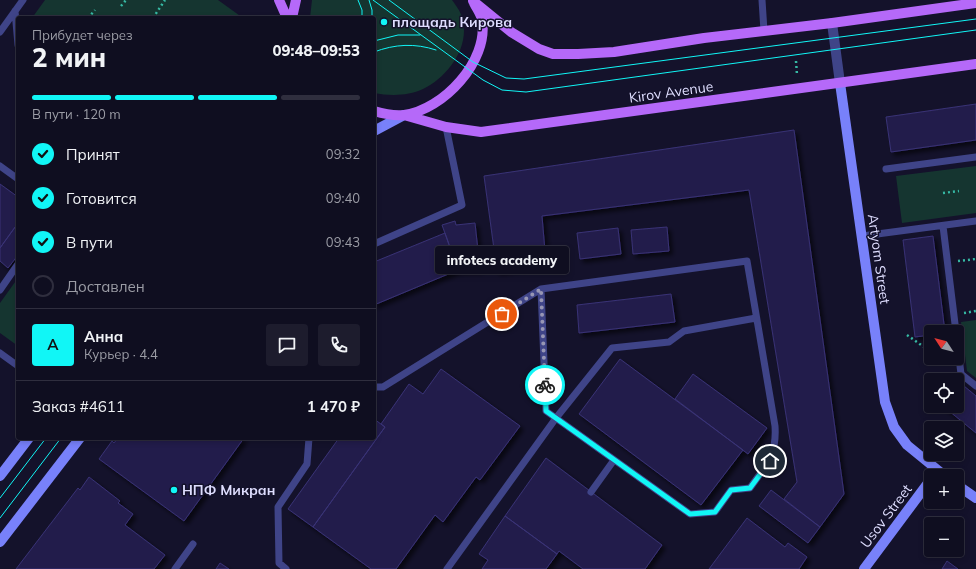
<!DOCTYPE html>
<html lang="ru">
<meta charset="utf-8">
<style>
:root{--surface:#0f0e20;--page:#1d1c2d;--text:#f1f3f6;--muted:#9b9ca5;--line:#2f2e3e;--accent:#11f6f6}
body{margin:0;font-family:Mulish,sans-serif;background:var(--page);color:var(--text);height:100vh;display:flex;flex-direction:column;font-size:15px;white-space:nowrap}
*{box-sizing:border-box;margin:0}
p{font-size:13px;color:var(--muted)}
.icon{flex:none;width:22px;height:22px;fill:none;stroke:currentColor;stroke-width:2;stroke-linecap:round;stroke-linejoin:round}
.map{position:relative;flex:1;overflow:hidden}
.details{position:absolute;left:16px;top:16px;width:360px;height:424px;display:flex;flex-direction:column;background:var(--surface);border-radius:4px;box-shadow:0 2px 6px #0003,0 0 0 1px var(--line)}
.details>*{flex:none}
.needle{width:26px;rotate:306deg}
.controls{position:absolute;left:924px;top:325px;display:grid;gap:8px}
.controls a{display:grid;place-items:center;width:40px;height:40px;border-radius:4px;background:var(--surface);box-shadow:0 2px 6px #0003,0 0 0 1px var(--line);font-size:20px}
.pin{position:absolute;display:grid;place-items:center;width:34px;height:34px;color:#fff;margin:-17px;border:2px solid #fff;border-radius:50%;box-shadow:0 1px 4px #0007}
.courier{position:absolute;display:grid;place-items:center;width:40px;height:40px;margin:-20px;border:3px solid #11f6f6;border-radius:50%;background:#fff;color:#222;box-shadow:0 1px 5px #0007}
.bubble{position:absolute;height:28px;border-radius:4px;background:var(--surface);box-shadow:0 2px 6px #0003,0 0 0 1px var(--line);font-size:13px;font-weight:800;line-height:28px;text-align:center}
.head em{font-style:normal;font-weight:800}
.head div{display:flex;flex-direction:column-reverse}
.head{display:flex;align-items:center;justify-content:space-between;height:68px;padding:0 16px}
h1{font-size:26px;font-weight:800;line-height:30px}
.bar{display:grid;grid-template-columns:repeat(4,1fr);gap:6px 4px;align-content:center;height:48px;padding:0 16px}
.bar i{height:5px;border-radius:3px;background:var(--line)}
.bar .active{background:var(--accent)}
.bar p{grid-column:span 4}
.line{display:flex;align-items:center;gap:10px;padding:0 16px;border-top:1px solid var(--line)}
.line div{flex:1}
.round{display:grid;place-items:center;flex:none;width:42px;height:42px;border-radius:4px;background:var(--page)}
ol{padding:0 16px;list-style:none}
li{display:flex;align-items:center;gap:12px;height:44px}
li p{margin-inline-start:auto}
li .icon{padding:4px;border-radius:50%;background:var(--accent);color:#111;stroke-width:4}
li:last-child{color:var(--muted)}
li i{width:22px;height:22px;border:2px solid var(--line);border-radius:50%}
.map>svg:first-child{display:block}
.green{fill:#153530}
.building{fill:#241f4b;stroke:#393276;filter:url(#shadow)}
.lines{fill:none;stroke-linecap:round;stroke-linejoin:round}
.path{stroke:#36b9a4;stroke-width:2.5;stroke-dasharray:2 3;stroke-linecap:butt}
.service{stroke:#3f4488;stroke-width:7}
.tertiary{stroke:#3f4488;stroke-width:10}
.secondary{stroke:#7881fa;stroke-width:10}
.primary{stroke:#b569f9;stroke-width:10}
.tram{stroke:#11f6f6;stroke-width:1}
.done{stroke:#9796b4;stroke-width:4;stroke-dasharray:0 7.2}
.route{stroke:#11f6f6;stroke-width:5}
.poi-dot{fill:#11f6f6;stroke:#14122b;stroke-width:1.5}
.labels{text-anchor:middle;stroke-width:3;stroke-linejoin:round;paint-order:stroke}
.poi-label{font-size:14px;font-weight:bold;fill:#deddfe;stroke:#14122b;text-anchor:start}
.street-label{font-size:14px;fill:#deddfe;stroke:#14122b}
</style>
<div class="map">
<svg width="976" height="569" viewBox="0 0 976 569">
<defs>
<filter id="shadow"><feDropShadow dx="3.5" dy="3.5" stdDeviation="2" flood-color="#0009"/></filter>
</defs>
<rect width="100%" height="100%" fill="#14122b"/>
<!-- green -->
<path class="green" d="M45,0H218L243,18H32Z
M312,0H452C457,7 462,13 463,22C469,49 446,78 423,89C408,96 390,96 374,93V18H310Z
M976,166V213L902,223L896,176Z
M18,278V346L0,333V303Z
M976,320V378L967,371L961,322Z"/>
<!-- building -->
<path class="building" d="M976,104V140L891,152L886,117Z
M794,130L844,494L820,527L784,499L797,482L749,190L542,216L546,263L497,271L484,176Z
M0,184L18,197V223L0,248Z
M455,221L456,225L475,223L480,269L458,270L442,225Z
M18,223V255L8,268L0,261V248Z
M667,227L669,251L633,254L631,230Z
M618,228L621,254L580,259L577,233Z
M445,233L458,270L374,305V262Z
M933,236L945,332H931V335L915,337L903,240Z
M671,294L675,322L579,333L577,305Z
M620,359L743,450L701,505L579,414Z
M441,369L520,426L480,480L476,477L443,522L435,515L396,569H371L313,527L385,427L381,424L409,384L423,394Z
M693,374L767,428L748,454L675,399Z
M958,381L976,396V433L943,406H957V383Z
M374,419L385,427L313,527L288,509L339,438H374Z
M118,438H244L184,521L99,459L112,441L114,443Z
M546,458L662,545L645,569H583L559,551L557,554L505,516Z
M89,477L120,501L118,503L133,514L125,525L165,555L154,569H16L78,488L80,490Z
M771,490L820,527L808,543L759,506Z
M505,516L557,554L546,569H482L488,560L479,554Z
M747,518L785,547L788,543L807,557L799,569H709Z
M947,561L958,569H942Z
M220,563L229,569H216Z"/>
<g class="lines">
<!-- path -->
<path class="path" d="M121,6L126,0
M88,18L95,10
M153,18L165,0
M796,61L797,75
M943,193L959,191
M958,261L976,259
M964,313L976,311
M907,335L931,352
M939,358L948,365"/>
<!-- service -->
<path class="service" d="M762,0L764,31
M15,11L18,45
M0,32L23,0
M0,166L18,179
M886,169L976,157
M943,226L956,332
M862,236L976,221
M374,244L462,205L446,127
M0,290L18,264
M957,341L961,374L976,386
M0,353L18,366
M374,387H383L541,289L747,261L775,426C777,456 766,465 750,488L731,490L715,512L690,514L546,411L541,289
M591,492L614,460
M175,569L193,544
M286,569L279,563L278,507L307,464L309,438
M447,569L556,418L612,348L669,342L684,331L756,318"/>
<!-- tertiary -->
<path class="tertiary" d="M832,23L840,83"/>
<!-- secondary -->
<path class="secondary" d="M840,83L885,402L894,427L907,445L945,476
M374,131L404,115
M0,476L29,438
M957,485L976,498
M0,542L80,438
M864,569L931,479"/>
<!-- primary -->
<path class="primary" d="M279,0L287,18
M473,1L511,32L539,49L553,54H578L614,52L704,38L832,23L976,3
M292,18L296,0
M374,111C384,114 395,116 404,115C443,110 489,61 482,20C481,14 477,9 474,3
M404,115L446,127L481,132L976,64"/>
<!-- tram -->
<path class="tram" d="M358,0L362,10V18
M369,0L372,10V18
M373,0L483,80L502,90L526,92L976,30
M389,0L473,62L506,78L524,79L976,19
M374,41L398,35H420
M374,52C395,44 415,43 436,50
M0,498L46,438
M0,518L61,438"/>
</g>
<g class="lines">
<!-- done -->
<path class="done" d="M502,314L541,289L545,385"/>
<!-- route -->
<path class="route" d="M545,385L546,411L690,514L715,512L731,490L750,488L770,461"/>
</g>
<!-- markers -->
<g class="poi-dot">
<circle cx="384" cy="22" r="4"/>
<circle cx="174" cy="490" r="4"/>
</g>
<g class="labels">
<!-- poi labels -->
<g class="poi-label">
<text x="392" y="27">площадь Кирова</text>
<text x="182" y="495">НПФ Микран</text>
</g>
<!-- street labels -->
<g class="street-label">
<text transform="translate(671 92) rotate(-8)" y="5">Kirov Avenue</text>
<text transform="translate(879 259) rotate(82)" y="5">Artyom Street</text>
<text transform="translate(886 516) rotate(-53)" y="5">Usov Street</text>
</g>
</g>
</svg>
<div class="controls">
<a><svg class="needle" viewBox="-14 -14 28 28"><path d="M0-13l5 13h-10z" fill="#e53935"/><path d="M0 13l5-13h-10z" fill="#9b9ca5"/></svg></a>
<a><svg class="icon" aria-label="locate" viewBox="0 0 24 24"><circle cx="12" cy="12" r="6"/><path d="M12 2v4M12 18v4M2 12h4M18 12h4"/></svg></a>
<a><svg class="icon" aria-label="layers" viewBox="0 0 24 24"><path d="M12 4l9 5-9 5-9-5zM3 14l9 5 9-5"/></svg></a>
<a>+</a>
<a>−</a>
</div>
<div class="pin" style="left:502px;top:314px;background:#ea580c"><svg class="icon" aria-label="bag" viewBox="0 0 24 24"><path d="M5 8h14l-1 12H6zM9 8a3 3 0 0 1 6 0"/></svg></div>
<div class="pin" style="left:770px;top:461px;background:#1f2937"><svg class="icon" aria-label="home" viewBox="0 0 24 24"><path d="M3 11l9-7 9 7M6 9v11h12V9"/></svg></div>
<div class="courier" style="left:545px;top:385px"><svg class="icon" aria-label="bike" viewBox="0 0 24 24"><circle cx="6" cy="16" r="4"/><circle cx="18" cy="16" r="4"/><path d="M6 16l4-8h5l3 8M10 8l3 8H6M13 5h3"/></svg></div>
<div class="bubble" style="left:435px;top:246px;width:134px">infotecs academy</div>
<section class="details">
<div class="head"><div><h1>2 мин</h1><p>Прибудет через</p></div><em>09:48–09:53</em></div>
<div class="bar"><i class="active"></i><i class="active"></i><i class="active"></i><i></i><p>В пути · 120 m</p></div>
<ol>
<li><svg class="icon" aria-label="check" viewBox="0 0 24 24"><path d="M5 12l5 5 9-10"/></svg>Принят<p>09:32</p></li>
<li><svg class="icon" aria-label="check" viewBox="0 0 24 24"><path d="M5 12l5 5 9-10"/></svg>Готовится<p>09:40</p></li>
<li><svg class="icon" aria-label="check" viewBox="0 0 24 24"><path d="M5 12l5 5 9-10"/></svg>В пути<p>09:43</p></li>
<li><i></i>Доставлен</li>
</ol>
<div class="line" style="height:72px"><b class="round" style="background:var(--accent);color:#111">А</b><div><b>Анна</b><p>Курьер · 4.4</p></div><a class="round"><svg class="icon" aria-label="chat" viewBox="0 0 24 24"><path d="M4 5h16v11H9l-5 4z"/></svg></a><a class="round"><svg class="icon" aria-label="phone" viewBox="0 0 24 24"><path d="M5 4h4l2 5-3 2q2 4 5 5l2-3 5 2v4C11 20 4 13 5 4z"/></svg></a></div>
<div class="line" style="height:52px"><div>Заказ #4611</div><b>1 470 ₽</b></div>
</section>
</div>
